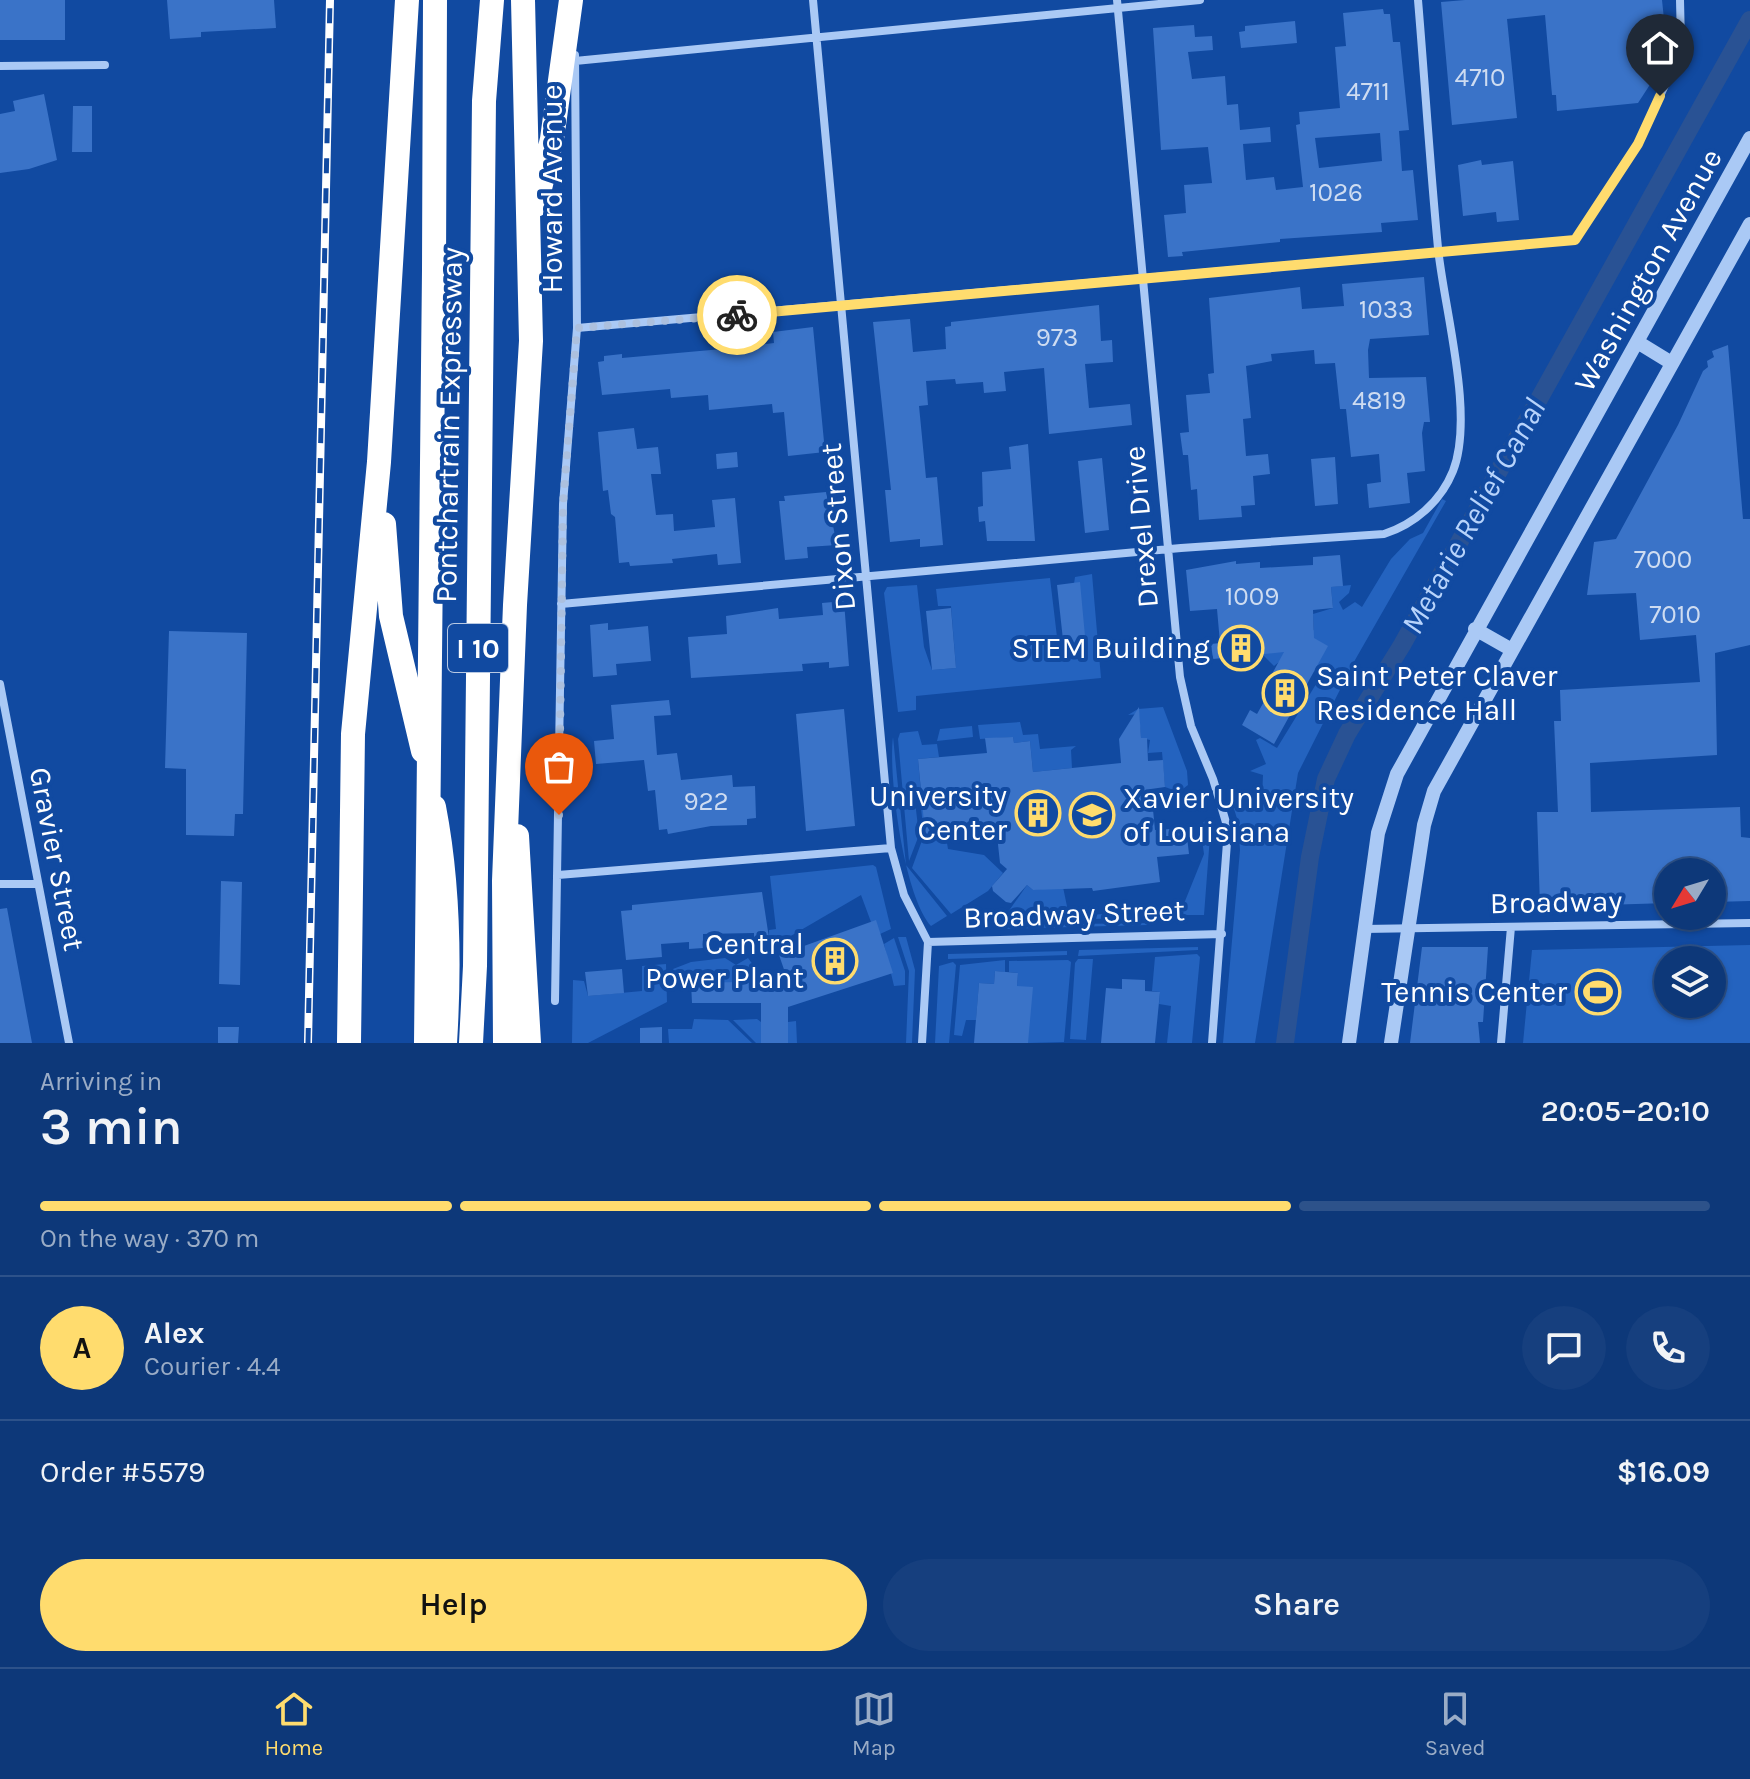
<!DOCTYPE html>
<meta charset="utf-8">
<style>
:root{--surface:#0d3879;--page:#163f7e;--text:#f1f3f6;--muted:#9aacc6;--line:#2d528a;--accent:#ffdc6e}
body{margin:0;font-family:Karla,sans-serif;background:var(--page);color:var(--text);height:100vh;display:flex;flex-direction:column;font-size:30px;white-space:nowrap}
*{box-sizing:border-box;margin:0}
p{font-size:26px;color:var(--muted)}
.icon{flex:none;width:44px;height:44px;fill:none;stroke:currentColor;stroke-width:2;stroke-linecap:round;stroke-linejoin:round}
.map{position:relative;height:1043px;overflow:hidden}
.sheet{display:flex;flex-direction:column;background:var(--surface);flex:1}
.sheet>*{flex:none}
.needle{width:52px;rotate:232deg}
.buttons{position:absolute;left:1654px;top:858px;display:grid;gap:16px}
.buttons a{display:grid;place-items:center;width:72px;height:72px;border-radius:50%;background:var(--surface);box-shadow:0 2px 6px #0004,0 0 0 2px var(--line);font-size:40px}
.pin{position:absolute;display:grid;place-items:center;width:68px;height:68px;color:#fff;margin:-82px -34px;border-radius:50% 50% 50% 0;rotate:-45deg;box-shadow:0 0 8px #0007}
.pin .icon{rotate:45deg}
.courier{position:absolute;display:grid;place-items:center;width:80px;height:80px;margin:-40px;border:6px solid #ffdc6e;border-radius:50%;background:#fff;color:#222;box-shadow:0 2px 10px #0007}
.summary em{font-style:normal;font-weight:600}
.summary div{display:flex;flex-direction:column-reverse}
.summary{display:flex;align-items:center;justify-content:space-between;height:136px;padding:0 40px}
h1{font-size:52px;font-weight:600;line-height:60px}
.bar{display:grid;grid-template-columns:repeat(4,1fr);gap:12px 8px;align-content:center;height:96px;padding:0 40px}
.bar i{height:10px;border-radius:6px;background:var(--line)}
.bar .active{background:var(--accent)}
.bar p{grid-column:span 4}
.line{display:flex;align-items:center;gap:20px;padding:0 40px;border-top:2px solid var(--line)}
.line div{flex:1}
.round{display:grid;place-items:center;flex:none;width:84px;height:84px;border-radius:42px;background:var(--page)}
.button{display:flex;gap:16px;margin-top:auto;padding:16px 40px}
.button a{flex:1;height:92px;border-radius:48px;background:var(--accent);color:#111;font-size:32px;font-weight:600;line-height:92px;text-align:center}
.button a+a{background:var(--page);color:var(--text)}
.menu{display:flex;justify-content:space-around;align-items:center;height:112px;border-top:2px solid var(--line);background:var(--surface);font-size:22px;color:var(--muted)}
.menu a{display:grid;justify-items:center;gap:4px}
.menu .active{color:var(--accent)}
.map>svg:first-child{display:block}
.green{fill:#2463bf;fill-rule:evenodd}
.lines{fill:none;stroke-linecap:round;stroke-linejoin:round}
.canal{stroke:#295294;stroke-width:18}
.building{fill:#3a73c8;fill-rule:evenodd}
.minor{stroke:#aac9f5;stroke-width:8}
.tertiary{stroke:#aac9f5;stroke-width:14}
.motorway{stroke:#fff;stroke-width:24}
.rail-casing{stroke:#fff;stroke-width:8}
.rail{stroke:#114aa1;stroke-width:5;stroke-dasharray:15;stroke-linecap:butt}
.motorway-bridge{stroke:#fff;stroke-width:24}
.done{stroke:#acc0de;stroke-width:8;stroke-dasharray:0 14.4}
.route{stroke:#ffdc6e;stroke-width:10}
.labels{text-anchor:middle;stroke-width:8;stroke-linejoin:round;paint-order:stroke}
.number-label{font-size:26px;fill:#cedcf1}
.shield{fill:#114aa1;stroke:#b8c9e3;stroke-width:2}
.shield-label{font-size:28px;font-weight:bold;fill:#fff}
.street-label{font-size:30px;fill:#fff;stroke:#114aa1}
.poi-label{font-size:30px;fill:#fff;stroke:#114aa1;text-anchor:end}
.water-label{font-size:32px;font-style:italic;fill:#b7d3fb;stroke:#114aa1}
</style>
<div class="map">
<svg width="1750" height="1043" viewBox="0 0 1750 1043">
<rect width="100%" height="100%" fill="#114aa1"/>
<!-- green -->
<path class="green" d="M1442,499L1446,501L1355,660L1298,773L1255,1043H1223L1240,850L1238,822L1232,802L1253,796L1262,798L1263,775L1250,771L1266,764L1256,740L1260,738L1277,748L1321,676L1314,671L1279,662L1274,666L1261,653L1314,630L1313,614L1333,608L1331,587L1351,585L1349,593L1339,602L1343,610L1355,602L1362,607L1391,559L1410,539L1423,533Z
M1092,574L1101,678L916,696V710L898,712L884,593L887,587L917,585L924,647L932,670L956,668L951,606H938L936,589L1050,578L1057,637L1063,639L1064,649L1075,577Z
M1163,707L1187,771L1188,785L1179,792L1165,787L1162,752L1148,753L1150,740L1141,738L1139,714L1128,715L1138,709Z
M1020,722L1023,735L1038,734L1040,749L1076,746L1071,750L1072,768L1033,772L1030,741L1014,743L1013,737L980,739L978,725Z
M972,726L973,737L937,741L940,729Z
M918,731L922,745L937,744L939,757L918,759L921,793H914L919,835L909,861L898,739L900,733Z
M893,737L906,865L947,916L931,926C904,896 888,776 893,737Z
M920,799L945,831L948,849L984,855L1003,873L988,891L951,914L912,868L924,835Z
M1206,820L1210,836L1204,915H1184L1181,911L1204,854L1200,826Z
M873,865L876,867L891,929L880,934L871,922L861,895L789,937L786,935L756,950L754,940L769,938V930L776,929L770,876Z
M1027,885L1033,890L1063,887L1069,916L1123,913V918L1001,922Z
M1153,923L1147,925L1001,929L1002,925Z
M898,937H906L915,970L912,1043H906L909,971Z
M894,938L905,971V985L894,986L884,944Z
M1750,945V1043H1523L1532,950ZM1668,960H1712V1004H1668Z
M1198,947V950L1078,956L1079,950Z
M1067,951V955L948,959V954Z
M1197,954L1200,957L1192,1043H1167L1171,1006L1159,1004L1160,992L1152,991L1155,957Z
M725,958L736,965L748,958L765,981L674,987L673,969L691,962Z
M1078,959H1093L1086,1040L1070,1039L1075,963Z
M1005,960V972L995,971L994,984L979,983L976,1020H966L962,1036L954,1035L960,965Z
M1068,960L1071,962L1064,1042L1028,1043L1017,986L1018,973L1009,972V961Z
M953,962L956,965L949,1043H935L939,966Z
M666,964L667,1002L588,1043H572L573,980L584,981L588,996L642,991V966Z
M694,1019L728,1020L752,1043H669L668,1029H692Z
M757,1019L761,1022V1042L788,1022L796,1021L797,1043H756L733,1020Z"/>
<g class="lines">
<!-- canal -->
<path class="canal" d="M1285,1043L1310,857L1326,779L1347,734L1402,645L1750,20"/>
</g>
<!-- building -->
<path class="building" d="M0,0H65V40H0Z
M167,0H274L276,28L201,32V37L170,39Z
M1465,0H1662L1668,57L1638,103L1557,111L1556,95H1552L1545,15L1507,19L1517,118L1452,125L1441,2Z
M1383,9L1384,14H1390L1393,42H1400L1409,130L1399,131L1402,171L1413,170L1418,220L1381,223L1382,232L1280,239V242L1182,252L1183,256L1168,257L1164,215L1186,213L1184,185L1212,183L1208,147L1161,150L1153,28L1194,25L1195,37L1212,36L1213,50L1188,52L1192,79L1225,76L1227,105L1238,104L1240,130L1270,127L1271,142L1243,144L1246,180L1274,177L1276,190L1303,187L1296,125L1300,124L1299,112L1340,108L1335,47L1346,46L1343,13ZM1380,133L1382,161L1319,168L1315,138Z
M1295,21L1297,43L1241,48L1239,32L1245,31V26Z
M44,94L57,160L29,169L0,173V114L15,111L13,101Z
M73,106H92V152H72Z
M1481,160L1482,165L1513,161L1519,220L1497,222L1496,212L1463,216L1458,165Z
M1424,277L1429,335L1370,339L1368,350L1369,378L1426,377L1430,422H1424L1422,433L1425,471L1407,473L1410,503L1369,508L1367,484L1381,482L1379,454L1351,457L1346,409H1340L1335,363L1315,364L1314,350L1271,354L1272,361L1246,366L1251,418L1243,419L1246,456L1268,454L1270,474L1253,476L1255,505L1241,506L1242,517L1199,520L1197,489L1191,490L1188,455H1183L1180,433L1189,432L1186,395L1210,393L1208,374L1214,373L1209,298L1300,287L1302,309L1344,306L1342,284Z
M1099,305L1101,341L1112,340L1113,362L1085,364L1089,408L1130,404L1132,425L1049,434L1044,368L1004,372L1006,391L984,393L983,382L956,384L955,379L926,381L928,405L919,406L926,478L937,477L943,545L920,547V539L890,542L885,490H891L873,322L910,319L913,352L946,349L945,327L951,326V322Z
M813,327L825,452L788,456L784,412L773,413L772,404L709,410L708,395L671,398L670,389L602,395L598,362L604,361V356L622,354V358L744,347L774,343L773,332Z
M1728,345L1743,519H1750V645L1715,653L1717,755L1590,763L1591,812L1740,807L1741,837L1750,838V901L1712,902V872H1668V903L1540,907L1537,812H1558L1554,721H1561L1560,690L1700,682L1696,635L1640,640L1636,593L1587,595L1594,542L1616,539L1678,425L1703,371L1708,367L1707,361L1714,357L1712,351Z
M634,428L637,449L658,447L661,474H651L656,515L673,514L674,531L715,527L712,500L735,498L741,563L718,565L717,554L672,559L673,563L630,566L629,562L619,563L615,517L611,514L608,490L603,491L598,432Z
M1028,444L1035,541H987L985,521L979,522L978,507L983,506L982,472L1011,469L1009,447Z
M737,452L738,467L717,469L716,454Z
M1335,457L1338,504L1315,506L1311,459Z
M1102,458L1109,530L1085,533L1078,461Z
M826,492L837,545L807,547L808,558L785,560L779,501H785L784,496Z
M1340,555L1343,586L1331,587L1333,608L1313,610L1314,638L1328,646L1274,744L1242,725L1250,710L1257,714L1278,677L1272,674L1284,652L1213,659L1211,644L1220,643L1217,609L1190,611L1186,570L1236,561V564L1260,562V568L1313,565V557Z
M1080,582L1086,647L1064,649L1057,585Z
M844,601L849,666L829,668V662L802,664L803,671L691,678L688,637L727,634L726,616L778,608L779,619L823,615L822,603Z
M951,608L956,668L932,670L926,611Z
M608,623V630L648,626L651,661L616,664L617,675L593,677L590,625Z
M169,631L247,633L243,814H235L234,836L186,835V769L165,768Z
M669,700L671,715L654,716L657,755L677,753L681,780L732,775L733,787L755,786L756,818L747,819V825L711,826L668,834L667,829L659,830L655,790L648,791L644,760L596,764L594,741L614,739L611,705Z
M1139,707L1141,738H1147L1148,761L1163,760L1165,787L1151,789L1155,830L1186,828L1189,854L1157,857L1160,882L1093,891L1092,888L1033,890L1027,885L1011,903L1006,902L993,891L992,886L1007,869L1000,863L996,826L925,833L918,759L987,753L985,738L1013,737L1014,743L1030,741L1033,772L1121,763L1119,739Z
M844,709L855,826L806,831L796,714Z
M221,881L242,882L240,985L219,984Z
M762,892L769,938L754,939V933L703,934V948L689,949V942L661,944L662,957L626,960L621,911L632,910V905Z
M7,908L32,1043H0V909Z
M876,920L893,973L788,1007V1043H761V1003H692L691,983L788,981L779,955Z
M1422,947H1488L1483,1022H1478L1480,1043H1410Z
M622,969L624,993L588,996L585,972Z
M995,971L1018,973L1017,986L1033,987L1028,1043H974L979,983L994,984Z
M1122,979L1145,980V991L1160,992L1155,1043H1101L1106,988L1122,989Z
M218,1027H239L238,1043H218Z
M662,1027V1043H640V1028Z"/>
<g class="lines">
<!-- minor -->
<path class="minor" d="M813,0L891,848L904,895L928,942L922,1043
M1117,0L1180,677L1191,726L1213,779L1228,829L1212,1043
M575,61L1200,0
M0,66L105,65
M577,328L1575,240L1638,144L1671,72L1681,43L1680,0
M561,604L1181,548L1384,534C1415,524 1441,501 1453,471C1475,415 1444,309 1438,248C1430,166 1425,83 1418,0
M0,684L69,1043
M558,875L891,848
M0,884H37
M1363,929L1750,923
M928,942L1222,934
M555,1001L563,504L577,328L575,55
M1501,1043L1511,927"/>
<!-- tertiary -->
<path class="tertiary" d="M1639,343L1670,362
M1475,629L1512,650
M1349,1043L1378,833L1397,774L1750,138
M1391,1043L1424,825L1434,791L1750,224"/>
<!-- motorway -->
<path class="motorway" d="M536,205L552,139L571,0
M434,270L435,0
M384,524L391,616L423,751
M434,807C449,885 450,963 445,1043
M517,836L529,1043
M349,1043L353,734L379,462L407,0
M471,1043L475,966L484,101L492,0
M505,1043L504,881L515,605L531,341L523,0"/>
<!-- rail casing -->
<g class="rail-casing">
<path id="rail" d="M308,1043L330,0"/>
</g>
<!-- rail -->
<use href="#rail" class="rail"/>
<!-- motorway-bridge -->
<path class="motorway-bridge" d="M426,1043L434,270"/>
</g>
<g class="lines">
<!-- done -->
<path class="done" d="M559,815L563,504L577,328L737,315"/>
<!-- route -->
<path class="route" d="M737,315L1575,240L1638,144L1660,96"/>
</g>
<!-- icons -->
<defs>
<g id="building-ring" transform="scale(2.3)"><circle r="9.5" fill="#114aa1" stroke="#ffdc6e" stroke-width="1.5"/><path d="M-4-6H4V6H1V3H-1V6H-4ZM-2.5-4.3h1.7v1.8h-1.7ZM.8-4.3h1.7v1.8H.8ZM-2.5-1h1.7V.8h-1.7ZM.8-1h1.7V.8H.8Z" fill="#ffdc6e"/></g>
<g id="university-ring" transform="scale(2.3)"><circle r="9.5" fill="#114aa1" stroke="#ffdc6e" stroke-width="1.5"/><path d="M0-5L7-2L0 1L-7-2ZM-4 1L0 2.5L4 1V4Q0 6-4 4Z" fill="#ffdc6e"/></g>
<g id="stadium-ring" transform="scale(2.3)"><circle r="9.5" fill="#114aa1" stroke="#ffdc6e" stroke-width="1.5"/><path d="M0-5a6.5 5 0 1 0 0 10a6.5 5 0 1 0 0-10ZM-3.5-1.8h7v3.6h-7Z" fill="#ffdc6e"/></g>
</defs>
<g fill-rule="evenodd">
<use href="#building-ring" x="1241" y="648"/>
<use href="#building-ring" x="1285" y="693"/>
<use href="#building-ring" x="1038" y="813"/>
<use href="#university-ring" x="1092" y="815"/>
<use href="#building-ring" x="835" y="961"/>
<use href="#stadium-ring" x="1598" y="992"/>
</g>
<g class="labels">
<!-- number labels -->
<g class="number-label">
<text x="1480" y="86">4710</text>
<text x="1368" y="100">4711</text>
<text x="1336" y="201">1026</text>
<text x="1386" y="318">1033</text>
<text x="1057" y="346">973</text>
<text x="1379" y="409">4819</text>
<text x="1663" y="568">7000</text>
<text x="1252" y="605">1009</text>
<text x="1675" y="623">7010</text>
<text x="706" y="810">922</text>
</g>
<!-- shield labels -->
<rect class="shield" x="448" y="624" width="60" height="48" rx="6"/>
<g class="shield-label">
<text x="478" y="658">I 10</text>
</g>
<!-- street labels -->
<g class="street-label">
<text transform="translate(552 189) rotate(-90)" y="10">Howard Avenue</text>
<text transform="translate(1648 270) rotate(-61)" y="10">Washington Avenue</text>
<text transform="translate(449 425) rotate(-89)" y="10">Pontchartrain Expressway</text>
<text transform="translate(838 527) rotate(-95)" y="10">Dixon Street</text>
<text transform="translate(1141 527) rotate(-95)" y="10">Drexel Drive</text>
<text transform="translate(57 859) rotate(79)" y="10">Gravier Street</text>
<text transform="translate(1556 902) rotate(-1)" y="10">Broadway</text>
<text transform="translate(1074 914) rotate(-2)" y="10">Broadway Street</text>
</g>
<!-- poi labels -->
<g class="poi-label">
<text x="1210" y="658">STEM Building</text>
<text x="1316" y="686" text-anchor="start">Saint Peter Claver<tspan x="1316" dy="34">Residence Hall</tspan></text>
<text x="1007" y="806">University<tspan x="1007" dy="34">Center</tspan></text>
<text x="1123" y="808" text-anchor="start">Xavier University<tspan x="1123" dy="34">of Louisiana</tspan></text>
<text x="804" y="954">Central<tspan x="804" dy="34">Power Plant</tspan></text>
<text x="1567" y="1002">Tennis Center</text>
</g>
<!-- water labels -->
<g class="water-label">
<text transform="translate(1473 516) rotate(-61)" y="11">Metarie Relief Canal</text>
</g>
</g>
</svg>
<div class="buttons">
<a><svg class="needle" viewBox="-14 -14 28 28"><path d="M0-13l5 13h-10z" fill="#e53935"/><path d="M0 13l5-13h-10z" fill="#9aacc6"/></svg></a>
<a><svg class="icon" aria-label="layers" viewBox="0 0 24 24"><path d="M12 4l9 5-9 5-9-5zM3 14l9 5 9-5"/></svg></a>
</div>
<div class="pin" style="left:559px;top:815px;background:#ea580c"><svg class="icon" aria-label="bag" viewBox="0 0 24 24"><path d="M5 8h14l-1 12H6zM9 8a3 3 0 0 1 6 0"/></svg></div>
<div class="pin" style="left:1660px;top:96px;background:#1f2937"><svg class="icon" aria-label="home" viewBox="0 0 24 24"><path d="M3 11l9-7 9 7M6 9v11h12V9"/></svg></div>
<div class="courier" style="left:737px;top:315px"><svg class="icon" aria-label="bike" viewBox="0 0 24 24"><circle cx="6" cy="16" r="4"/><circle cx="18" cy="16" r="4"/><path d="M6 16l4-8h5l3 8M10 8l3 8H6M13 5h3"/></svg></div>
</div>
<section class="sheet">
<div class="summary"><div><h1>3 min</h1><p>Arriving in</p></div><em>20:05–20:10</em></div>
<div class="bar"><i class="active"></i><i class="active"></i><i class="active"></i><i></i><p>On the way · 370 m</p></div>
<div class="line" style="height:144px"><b class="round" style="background:var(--accent);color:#111">A</b><div><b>Alex</b><p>Courier · 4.4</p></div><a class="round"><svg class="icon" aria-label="chat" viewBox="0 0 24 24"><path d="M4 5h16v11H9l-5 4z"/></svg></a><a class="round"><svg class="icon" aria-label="phone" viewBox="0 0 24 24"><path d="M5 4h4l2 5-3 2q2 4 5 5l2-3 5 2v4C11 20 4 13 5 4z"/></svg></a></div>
<div class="line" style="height:104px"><div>Order #5579</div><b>$16.09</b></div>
<div class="button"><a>Help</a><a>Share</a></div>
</section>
<nav class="menu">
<a class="active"><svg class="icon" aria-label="home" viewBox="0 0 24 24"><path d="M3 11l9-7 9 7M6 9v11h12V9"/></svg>Home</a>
<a><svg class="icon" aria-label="map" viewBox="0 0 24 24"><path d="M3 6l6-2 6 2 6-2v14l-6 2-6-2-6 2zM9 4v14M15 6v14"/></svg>Map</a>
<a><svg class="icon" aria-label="saved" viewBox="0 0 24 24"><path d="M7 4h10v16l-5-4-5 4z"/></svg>Saved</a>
</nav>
